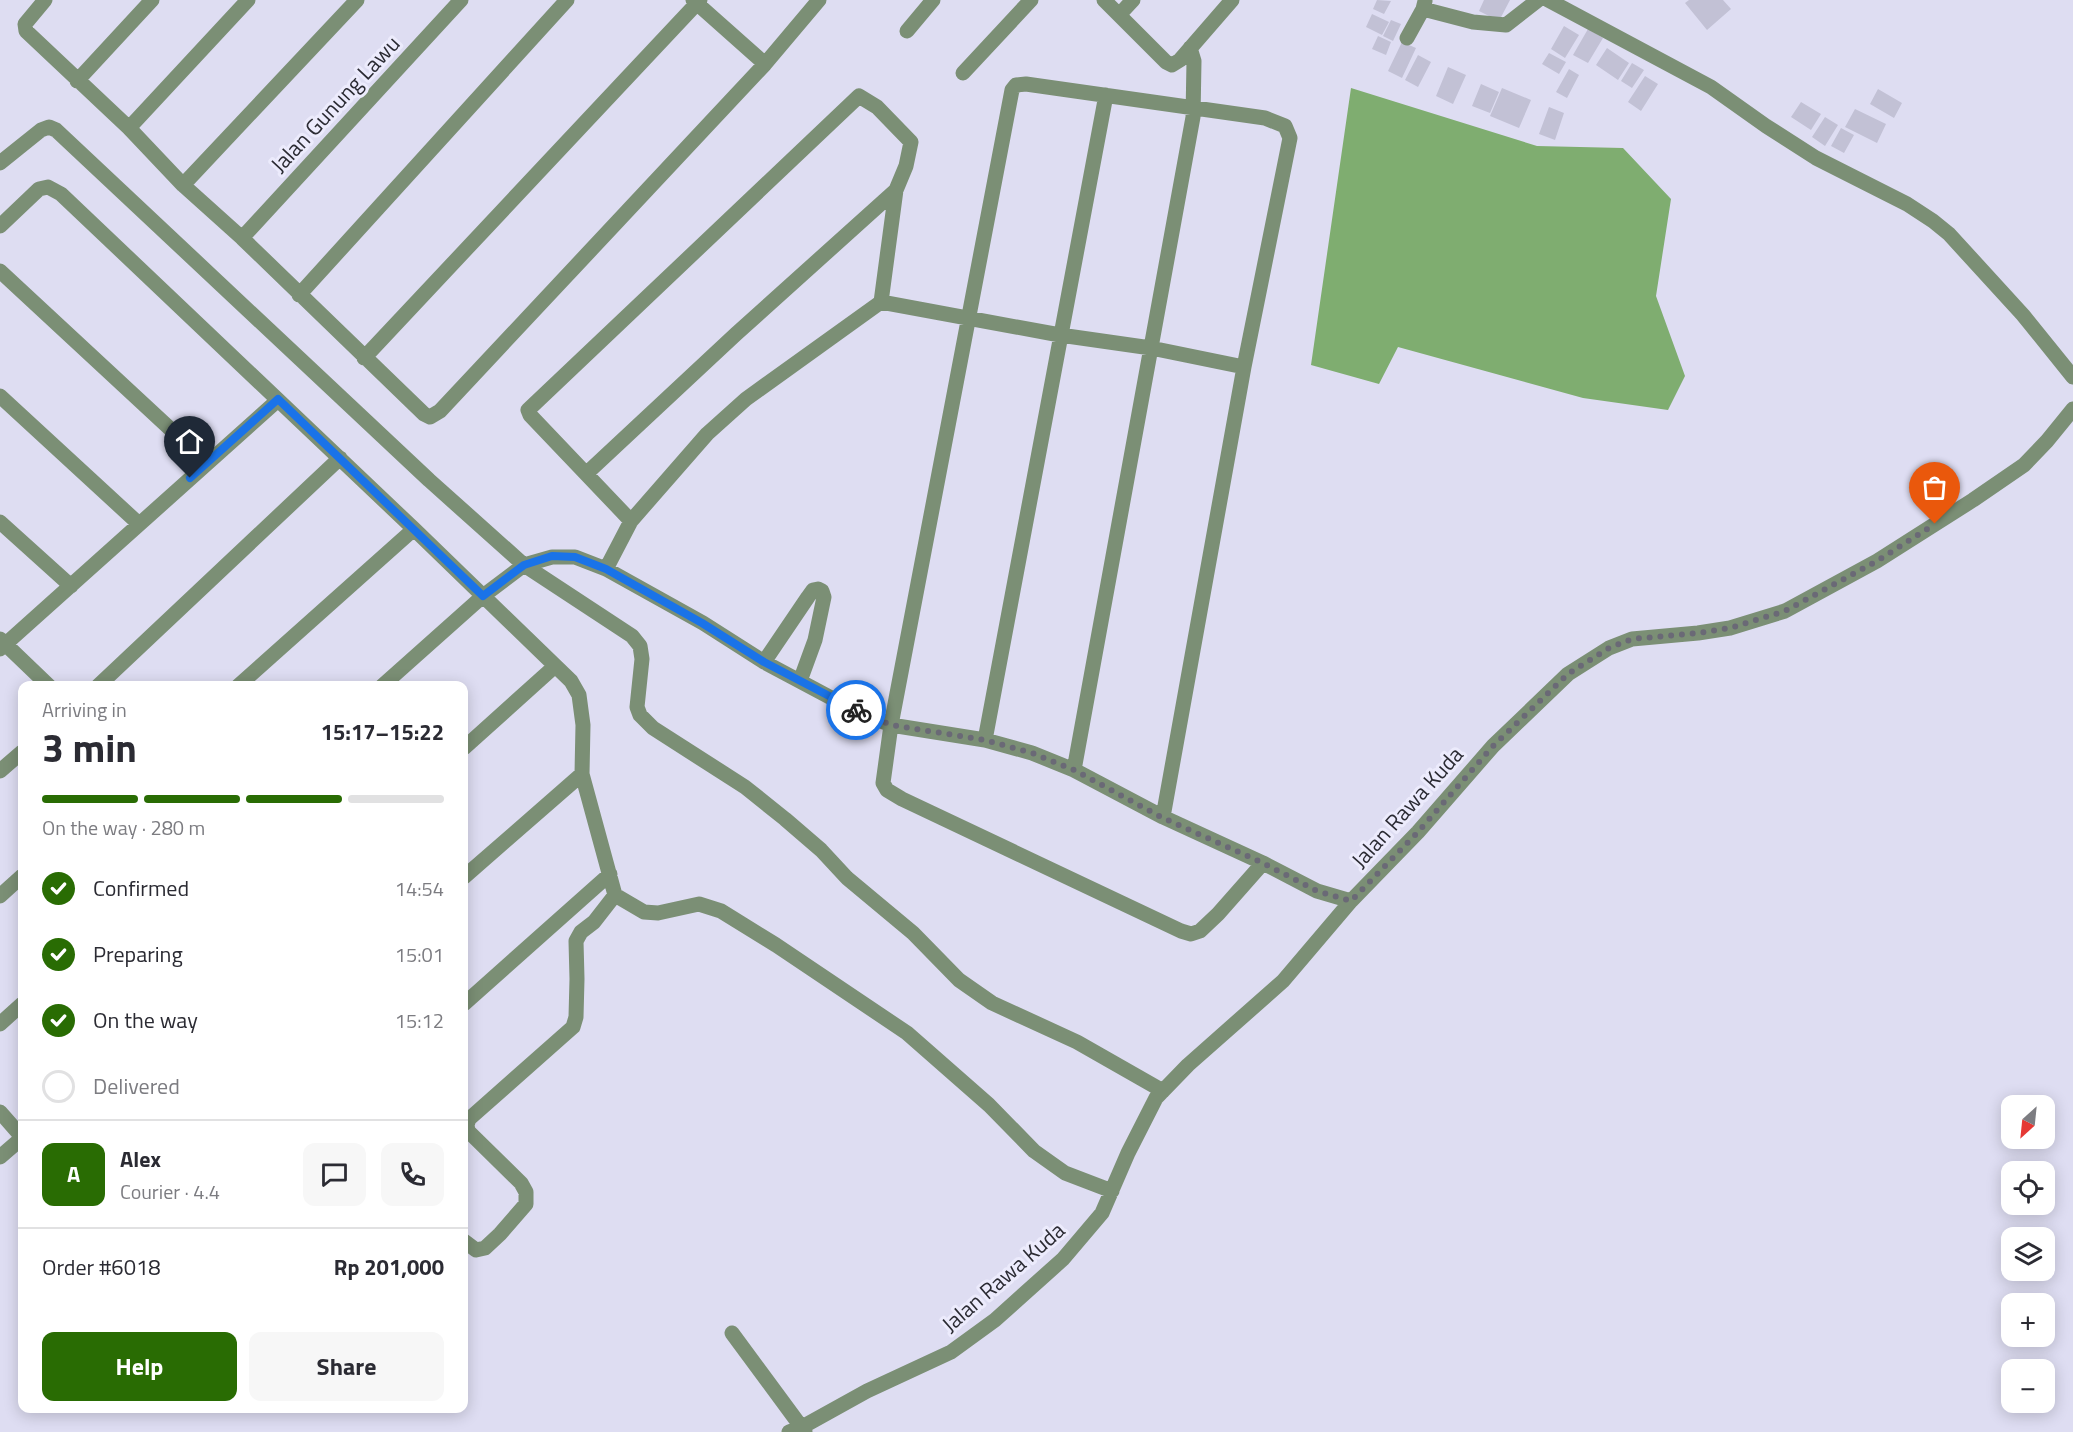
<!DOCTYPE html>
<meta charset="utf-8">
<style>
:root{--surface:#fff;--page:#f7f7f7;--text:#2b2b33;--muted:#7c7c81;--line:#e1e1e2;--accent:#296c03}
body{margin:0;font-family:"Titillium Web",sans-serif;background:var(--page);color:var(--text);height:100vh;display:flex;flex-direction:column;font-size:22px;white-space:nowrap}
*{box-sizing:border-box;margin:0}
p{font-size:20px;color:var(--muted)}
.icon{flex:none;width:33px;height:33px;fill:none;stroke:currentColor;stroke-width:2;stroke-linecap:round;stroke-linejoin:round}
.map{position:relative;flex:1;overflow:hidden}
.sheet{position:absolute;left:18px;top:681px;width:450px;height:732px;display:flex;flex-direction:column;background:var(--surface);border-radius:12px;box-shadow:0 3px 15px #0003}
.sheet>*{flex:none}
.needle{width:39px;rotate:207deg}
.fabs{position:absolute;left:2001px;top:1095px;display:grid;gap:12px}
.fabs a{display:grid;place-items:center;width:54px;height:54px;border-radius:12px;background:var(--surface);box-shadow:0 3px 15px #0003;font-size:30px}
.pin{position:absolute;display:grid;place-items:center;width:51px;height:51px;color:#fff;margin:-62px -26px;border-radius:50% 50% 50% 0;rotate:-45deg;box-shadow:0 0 6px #0007}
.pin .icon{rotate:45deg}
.courier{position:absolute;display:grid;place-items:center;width:60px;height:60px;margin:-30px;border:4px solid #1a73e8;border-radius:50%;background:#fff;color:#222;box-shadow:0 2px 8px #0007}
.headline em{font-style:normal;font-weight:700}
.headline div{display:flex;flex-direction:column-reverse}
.headline{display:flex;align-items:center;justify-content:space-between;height:102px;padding:0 24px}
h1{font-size:39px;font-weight:700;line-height:45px}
.bar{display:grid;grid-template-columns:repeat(4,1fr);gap:9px 6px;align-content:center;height:72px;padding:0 24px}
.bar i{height:8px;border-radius:4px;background:var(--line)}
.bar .selected{background:var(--accent)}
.bar p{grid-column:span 4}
.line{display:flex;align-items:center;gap:15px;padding:0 24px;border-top:2px solid var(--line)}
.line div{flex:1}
.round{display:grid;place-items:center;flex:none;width:63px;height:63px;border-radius:12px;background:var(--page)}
ol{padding:0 24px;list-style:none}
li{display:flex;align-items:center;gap:18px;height:66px}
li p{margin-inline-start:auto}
li .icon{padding:6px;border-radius:50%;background:var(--accent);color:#fff;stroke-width:4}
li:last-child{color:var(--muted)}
li i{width:33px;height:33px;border:3px solid var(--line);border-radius:50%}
.cta{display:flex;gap:12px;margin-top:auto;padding:12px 24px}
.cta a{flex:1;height:69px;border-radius:12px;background:var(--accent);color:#fff;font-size:24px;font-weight:700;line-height:69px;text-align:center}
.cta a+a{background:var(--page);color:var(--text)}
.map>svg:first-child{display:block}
.forest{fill:#7fad70}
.building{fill:#c2c1d5}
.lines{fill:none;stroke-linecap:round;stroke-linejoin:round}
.minor{stroke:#7b8f75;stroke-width:15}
.done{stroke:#6a6976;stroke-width:6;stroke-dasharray:0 10.8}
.route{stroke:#1a73e8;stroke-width:8}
.labels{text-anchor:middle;stroke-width:6;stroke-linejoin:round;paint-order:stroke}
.street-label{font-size:22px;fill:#2b2b33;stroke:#ecebfc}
</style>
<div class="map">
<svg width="2073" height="1432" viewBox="0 0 2073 1432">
<rect width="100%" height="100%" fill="#deddf2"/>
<!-- forest -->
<path class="forest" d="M1351,88L1537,146L1623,148L1671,199L1656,296L1685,376L1668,410L1583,398L1398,347L1379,384L1311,365Z"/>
<!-- building -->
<path class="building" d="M1377,0L1391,1L1384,14L1373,9Z
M1484,0H1510L1499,21L1479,11Z
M1689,0H1723L1731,9L1707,30L1685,3Z
M1372,14L1389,22L1382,35L1366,27Z
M1391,20L1401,24L1393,41L1383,36Z
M1564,26L1579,35L1565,58L1551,49Z
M1588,29L1603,38L1588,63L1573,55Z
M1378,36L1391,42L1386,55L1372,49Z
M1402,42L1416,48L1402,78L1388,71Z
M1607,48L1629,63L1618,80L1596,65Z
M1549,53L1566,62L1559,74L1542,64Z
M1418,55L1431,62L1418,87L1405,80Z
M1632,63L1644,70L1632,88L1621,81Z
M1448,67L1466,75L1453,104L1436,96Z
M1569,69L1579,75L1567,98L1556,92Z
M1645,76L1658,84L1641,111L1628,102Z
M1481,84L1499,92L1490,113L1472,106Z
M1502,88L1531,100L1519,128L1490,116Z
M1878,89L1902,103L1894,118L1870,104Z
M1801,102L1821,114L1811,130L1791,117Z
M1549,107L1564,113L1555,140L1539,134Z
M1855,109L1886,124L1877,143L1845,127Z
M1825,117L1838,125L1825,146L1812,137Z
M1841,128L1854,135L1844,153L1831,146Z"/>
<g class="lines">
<!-- minor -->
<path class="minor" d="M45,0L25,24L26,31L129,128L183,185L242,238L424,414L430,417L440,411L765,64L819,0
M693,0L765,64
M1104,0L1166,62L1172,65L1180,60L1232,0
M1548,0L1711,87L1766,126L1816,158L1907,204L1933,221L1949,234L2023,315L2073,377
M1423,9L1473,22L1506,25L1538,0
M1120,14L1133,0
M907,31L933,0
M1407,38L1423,9L1425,1
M963,73L1031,0
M77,81L152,0
M129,128L248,0
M0,163L41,130L49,127L56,130L429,480L524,565L632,636L640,646L642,659L637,707L640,715L653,728L745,787L785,819L821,850L847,878L913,933L959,980L992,1003L1077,1042L1163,1091
M183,185L357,0
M0,226L39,189L48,187L61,194L414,529L571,681L579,695L583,725L582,774L615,895L594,922L581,932L576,941L577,979L576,1017L573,1027L469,1119L467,1125L468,1131L521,1183L526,1192V1204L500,1234L485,1248L476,1250L464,1241
M242,238L461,0
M0,271L207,463
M299,295L567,0
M364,358L700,0
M0,396L139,524
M587,473L736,334L896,190
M631,521L530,415L528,410L859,96L877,107L911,142L906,166L896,190L881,302
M0,522L71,586
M606,569L631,521L707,434L746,399L881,302L1060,335L1151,348L1244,367
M0,639L49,686
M0,649L278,400
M764,662L808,597L813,590L818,589L822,591L824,597L815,640L800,681
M98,686L340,458
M238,686L414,529
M382,686L483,596L524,565L552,557H575L606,569L703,623L764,662L852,709L891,725L985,740L1032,753L1074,770L1163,817L1263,863L1317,891L1351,901
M985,740L1106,95
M464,748L554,667
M1074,770L1193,117L1194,61L1190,48
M0,771L22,752
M1163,817L1244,367L1290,138L1285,126L1265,118L1026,84L1016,85L1012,90L891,725L883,783L887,790L902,799L1181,931L1191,934L1200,931L1218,914L1263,863
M464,877L582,774
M615,895L644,912L658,913L699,904L721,911L776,945L907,1033L989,1105L1034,1151L1065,1173L1112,1191
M0,896L22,876
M464,1004L610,874
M0,1024L22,1004
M0,1112L22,1137
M0,1157L22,1138
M732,1333L805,1432
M789,1432L802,1427L867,1391L951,1352L995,1320L1063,1259L1102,1213L1128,1153L1156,1098L1188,1065L1283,981L1351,901L1418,832L1493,746L1568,674L1609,648L1632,639L1698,633L1730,628L1785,611L1877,561L1973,500L2024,465L2047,441L2073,409"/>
</g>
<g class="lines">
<!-- done -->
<path class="done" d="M856,710L891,725L985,740L1032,753L1074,770L1163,818L1263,863L1317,891L1351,901L1418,832L1493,746L1568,674L1593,658L1609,648L1632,639L1698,633L1730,628L1785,611L1877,561L1935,524"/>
<!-- route -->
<path class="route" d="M190,478L278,399L483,596L524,565L552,556L575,557L606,569L702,623L764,662L856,710"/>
</g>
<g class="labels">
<!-- street labels -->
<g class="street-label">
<text transform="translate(335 104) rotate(-47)" y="8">Jalan Gunung Lawu</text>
<text transform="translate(1407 807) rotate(-48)" y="8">Jalan Rawa Kuda</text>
<text transform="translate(1003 1277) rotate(-41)" y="8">Jalan Rawa Kuda</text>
</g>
</g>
</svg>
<div class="fabs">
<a><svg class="needle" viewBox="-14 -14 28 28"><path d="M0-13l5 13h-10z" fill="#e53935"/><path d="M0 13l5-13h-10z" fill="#7c7c81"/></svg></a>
<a><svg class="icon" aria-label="locate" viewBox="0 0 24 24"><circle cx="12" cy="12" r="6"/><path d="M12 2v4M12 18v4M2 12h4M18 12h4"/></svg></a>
<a><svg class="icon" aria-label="layers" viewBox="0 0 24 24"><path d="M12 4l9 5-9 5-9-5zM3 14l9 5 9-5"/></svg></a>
<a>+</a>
<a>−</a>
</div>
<div class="pin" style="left:1935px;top:524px;background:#ea580c"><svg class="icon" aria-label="bag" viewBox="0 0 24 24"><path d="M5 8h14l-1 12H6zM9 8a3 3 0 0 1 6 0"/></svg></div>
<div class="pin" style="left:190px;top:478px;background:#1f2937"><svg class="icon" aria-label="home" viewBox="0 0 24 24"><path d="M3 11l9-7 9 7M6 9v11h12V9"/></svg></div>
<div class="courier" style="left:856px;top:710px"><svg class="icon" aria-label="bike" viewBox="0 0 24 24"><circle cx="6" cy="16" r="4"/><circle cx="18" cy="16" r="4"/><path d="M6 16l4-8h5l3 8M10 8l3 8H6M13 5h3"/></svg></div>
<section class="sheet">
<div class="headline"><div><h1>3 min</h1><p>Arriving in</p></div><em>15:17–15:22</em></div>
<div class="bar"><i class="selected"></i><i class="selected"></i><i class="selected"></i><i></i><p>On the way · 280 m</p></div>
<ol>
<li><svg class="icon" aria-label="check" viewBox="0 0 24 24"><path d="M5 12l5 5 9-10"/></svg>Confirmed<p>14:54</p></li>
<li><svg class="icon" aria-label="check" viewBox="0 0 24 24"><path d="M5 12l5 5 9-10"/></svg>Preparing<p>15:01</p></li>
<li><svg class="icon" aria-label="check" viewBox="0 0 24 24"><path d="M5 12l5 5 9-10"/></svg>On the way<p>15:12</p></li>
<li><i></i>Delivered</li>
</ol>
<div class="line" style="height:108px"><b class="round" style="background:var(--accent);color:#fff">A</b><div><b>Alex</b><p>Courier · 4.4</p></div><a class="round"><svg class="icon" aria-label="chat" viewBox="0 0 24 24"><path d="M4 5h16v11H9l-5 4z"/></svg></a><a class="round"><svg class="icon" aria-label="phone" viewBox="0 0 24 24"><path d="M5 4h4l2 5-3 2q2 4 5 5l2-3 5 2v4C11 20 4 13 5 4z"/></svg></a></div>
<div class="line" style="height:78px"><div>Order #6018</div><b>Rp 201,000</b></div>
<div class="cta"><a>Help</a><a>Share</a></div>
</section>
</div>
